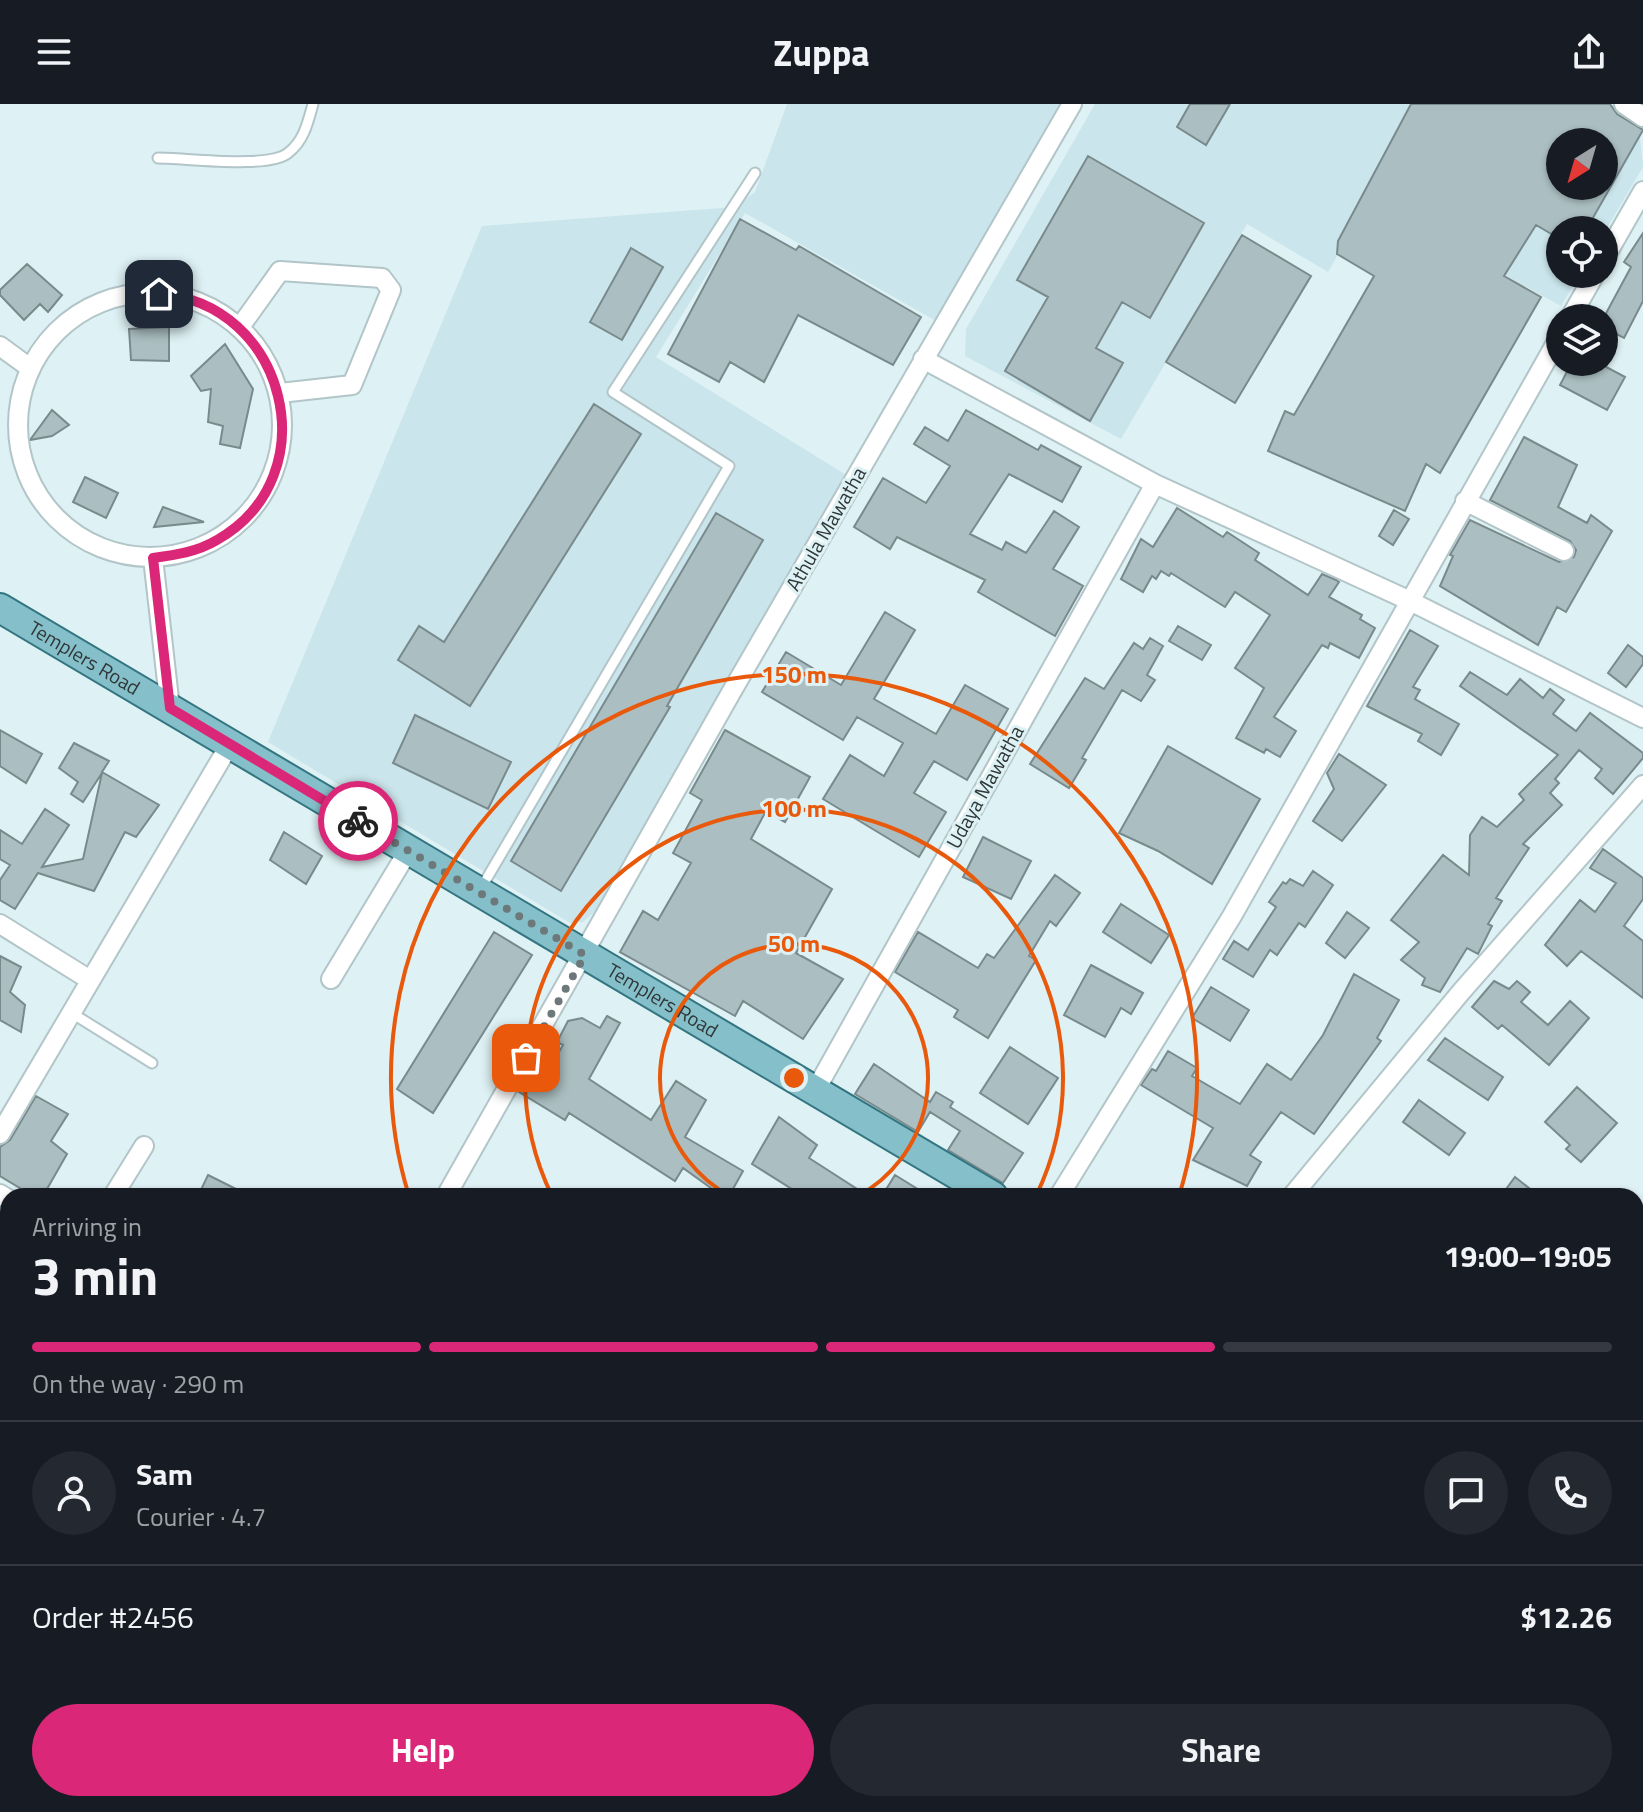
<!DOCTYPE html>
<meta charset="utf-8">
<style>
:root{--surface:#171b24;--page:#242831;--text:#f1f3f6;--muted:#9ea1a6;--line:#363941;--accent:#db2777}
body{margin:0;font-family:"Titillium Web",sans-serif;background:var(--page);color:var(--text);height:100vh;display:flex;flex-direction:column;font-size:30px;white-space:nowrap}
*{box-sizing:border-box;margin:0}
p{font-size:26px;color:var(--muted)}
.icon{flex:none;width:44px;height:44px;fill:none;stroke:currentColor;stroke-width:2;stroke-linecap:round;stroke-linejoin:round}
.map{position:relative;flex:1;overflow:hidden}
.sheet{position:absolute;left:0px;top:1084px;width:1644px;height:624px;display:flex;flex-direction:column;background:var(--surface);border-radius:24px 24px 0 0;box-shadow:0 2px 6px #0004}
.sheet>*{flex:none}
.needle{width:52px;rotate:217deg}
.controls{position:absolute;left:1546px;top:24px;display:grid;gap:16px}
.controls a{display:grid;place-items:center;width:72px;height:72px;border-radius:50%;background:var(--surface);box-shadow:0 2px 6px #0004;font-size:40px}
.pin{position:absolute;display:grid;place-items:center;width:68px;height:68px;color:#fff;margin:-34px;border-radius:16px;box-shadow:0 4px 12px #0006}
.courier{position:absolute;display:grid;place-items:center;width:80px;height:80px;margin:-40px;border:6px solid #db2777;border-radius:50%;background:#fff;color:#222;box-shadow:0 2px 10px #0007}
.headline em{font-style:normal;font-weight:700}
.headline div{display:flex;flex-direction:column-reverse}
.headline{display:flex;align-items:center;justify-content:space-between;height:136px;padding:0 32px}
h1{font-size:52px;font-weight:700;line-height:60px}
.bar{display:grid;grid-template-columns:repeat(4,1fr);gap:12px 8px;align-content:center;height:96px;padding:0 32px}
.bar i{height:10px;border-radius:6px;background:var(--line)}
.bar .active{background:var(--accent)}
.bar p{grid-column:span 4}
.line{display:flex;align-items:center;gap:20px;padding:0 32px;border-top:2px solid var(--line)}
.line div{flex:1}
.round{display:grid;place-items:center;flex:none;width:84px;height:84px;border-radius:42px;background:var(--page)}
.button{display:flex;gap:16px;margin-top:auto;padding:16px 32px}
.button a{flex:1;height:92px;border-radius:48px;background:var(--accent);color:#fff;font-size:32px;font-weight:700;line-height:92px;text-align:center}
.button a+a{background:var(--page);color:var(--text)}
header{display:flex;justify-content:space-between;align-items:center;height:104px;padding:0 32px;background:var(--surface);font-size:36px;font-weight:700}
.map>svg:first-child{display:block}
.built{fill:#cae5eb;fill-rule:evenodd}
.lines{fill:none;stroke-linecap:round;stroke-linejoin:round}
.stream{stroke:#d7b875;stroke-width:5}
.building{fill:#abbec1;stroke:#798a8d;stroke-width:2;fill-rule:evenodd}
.service-casing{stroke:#b2c5c8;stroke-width:13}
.minor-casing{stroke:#b2c5c8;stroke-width:22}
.primary-casing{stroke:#337580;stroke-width:32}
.service{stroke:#fff;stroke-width:9}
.minor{stroke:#fff;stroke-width:18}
.primary{stroke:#85c0ca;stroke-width:28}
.done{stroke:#6d787a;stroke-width:8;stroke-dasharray:0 14.4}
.route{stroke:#db2777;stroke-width:10}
.ring{fill:none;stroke:#e8590c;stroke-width:4}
.labels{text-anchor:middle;stroke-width:6;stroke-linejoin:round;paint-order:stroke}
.street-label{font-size:20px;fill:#303738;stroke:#def1f4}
.centre{fill:#e8590c;stroke:#def1f4;stroke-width:4}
.ring-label{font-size:24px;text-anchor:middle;font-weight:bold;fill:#e8590c;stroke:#def1f4;stroke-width:6;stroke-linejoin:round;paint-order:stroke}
</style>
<header><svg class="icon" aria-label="menu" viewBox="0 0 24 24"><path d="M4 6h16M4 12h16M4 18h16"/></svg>Zuppa<svg class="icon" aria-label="share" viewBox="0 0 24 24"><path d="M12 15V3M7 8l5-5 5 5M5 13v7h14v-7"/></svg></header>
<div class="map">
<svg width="1643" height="1708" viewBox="0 0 1643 1708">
<rect width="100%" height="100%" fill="#def1f4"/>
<!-- built -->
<path class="built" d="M787,0H1065L938,218L745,109L656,253L851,374L610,794L583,818L570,819L268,638L482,122L735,103L755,88Z
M1095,0H1604L1639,24L1643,63L1604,129V126H1560V170H1580L1561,202L1369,96L1328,168L1247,120L1121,335L965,252L966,225ZM1560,38H1604V82H1560Z
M119,1700H715L711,1708H114Z"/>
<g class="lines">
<!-- stream -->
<path class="stream" d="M1145,1700L1147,1708"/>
</g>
<!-- building -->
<path class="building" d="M1190,0H1230L1206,41L1177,23Z
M1411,0H1610L1617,10L1643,26L1586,126H1560V135L1536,121L1504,172L1541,193L1440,369L1426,360L1405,407L1268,347L1285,307L1294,311L1374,172L1337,150L1338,137ZM1560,38H1604V82H1560Z
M1088,52L1204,119L1150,214L1122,198L1096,244L1123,259L1090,317L1005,267L1048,193L1017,176Z
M740,115L796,146L799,142L921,213L893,261L798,211L764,278L730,258L719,278L668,250Z
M1643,129V197L1624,234L1604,224V213L1631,163L1624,158Z
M1242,131L1311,172L1235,299L1166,258Z
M631,144L663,163L622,236L590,218Z
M27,160L62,191L48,208L40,200L24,216L0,191V186Z
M169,223V257L131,256L129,225Z
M225,240L253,285L240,344L220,340L223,322L208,318L211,285L201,287L191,272Z
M1572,258H1597L1625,273L1607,306L1560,281Z
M594,300L641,330L470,602L398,556L419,522L444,538Z
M52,306L69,321L52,332L30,336Z
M966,306L1038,346L1041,341L1081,363L1062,398L1009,370L970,430L1002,446L1006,438L1026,449L1054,407L1079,423L1053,465L1083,482L1055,532L978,488L985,476L897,433L890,445L854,423L883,374L926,399L950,362L914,340L925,323L948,337Z
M1524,333L1577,361L1558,403L1587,419L1591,411L1612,427L1566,508L1557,503L1538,541L1440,482L1453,452L1450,451L1470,416L1559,458L1574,453L1576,446L1570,437L1490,396Z
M85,373L118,389L106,414L73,398Z
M163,403L204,418L154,423Z
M1177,404L1223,433L1227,428L1259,449L1255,456L1308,491L1322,470L1336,476L1339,478L1329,493L1362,511L1360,515L1375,524L1359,554L1330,539L1328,544L1322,541L1274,613L1296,627L1280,653L1266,645L1264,649L1236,634L1264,584L1235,564L1270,511L1235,488L1225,503L1171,469L1169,472L1161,467L1156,475L1152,472L1143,488L1121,475L1141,435L1153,443Z
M1394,406L1409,415L1393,441L1379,432Z
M716,409L763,436L667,602L670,603L561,787L511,757Z
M885,508L915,526L874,595L936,630L965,581L1008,605L967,676L934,657L914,689L946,708L919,753L823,695L850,651L884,672L903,639L857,613L843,636L762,588L786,548L841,581Z
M1178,522L1211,541L1202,556L1169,537Z
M1410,526L1438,542L1413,583L1420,586L1415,595L1459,620L1441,651L1418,637L1422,630L1367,602Z
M1150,534L1163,542L1147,571L1155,576L1141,597L1122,586L1082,654L1086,656L1069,684L1030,660L1085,574L1104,585L1134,539L1143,545Z
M1628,541L1643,553V560L1626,583L1608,569Z
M1470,568L1507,591L1520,575L1543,594L1550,585L1564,596L1553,610L1576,627L1590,609L1643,649V654L1613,690L1595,674L1602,665L1579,646L1555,675L1559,679L1550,689L1562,701L1523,740L1529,744L1496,794L1502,797L1488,820L1492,822L1478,850L1467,844L1440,888L1422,881L1425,874L1401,856L1419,838L1391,816L1443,751L1469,771L1470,731L1482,713L1497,723L1524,696L1519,690L1558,651L1460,582Z
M415,611L511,658L488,705L393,659Z
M0,626L42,650L26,679L0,662Z
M725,626L810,673L785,718L766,707L751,735L832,785L796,849L843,875L803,935L743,897L735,912L620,848L643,807L658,816L691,759L673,749L702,696L690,689Z
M74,639L109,657L102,668L159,701L136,733L125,728L94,787L38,769L15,805L0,796V776L10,761L0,755V726L22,740L45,705L69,721L42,763L83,755L102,669L83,698L71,690L78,678L59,664Z
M1168,642L1260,695L1212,780L1158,747L1119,729Z
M1339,650L1386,681L1342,737L1313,717L1334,685L1327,669Z
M284,728L322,752L306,780L270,756Z
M983,733L1031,757L1011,795L963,773Z
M1603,745L1643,774V795L1624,822L1643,837V894L1581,847L1567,862L1545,841L1580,796L1595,808L1616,779L1590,764Z
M1313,767L1333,781L1305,823L1299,819L1277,851L1270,846L1253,873L1223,855L1234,837L1248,846L1276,803L1269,798L1283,778L1286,780L1290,775L1303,782Z
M1055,771L1080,789L1056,822L1050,817L1029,852L1036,856L988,934L954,913L958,906L895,868L918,828L978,864L987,850L994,854Z
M1121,800L1169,831L1151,859L1103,828Z
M1347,808L1369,824L1345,854L1326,839Z
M494,828L532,851L433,1009L397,985Z
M0,852L21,863L10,888L25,901L21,928L0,916Z
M1091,861L1143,889L1131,910L1121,904L1105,933L1064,911Z
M1354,870L1399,896L1377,934L1381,937L1314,1030L1281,1008L1250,1051L1261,1058L1247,1082L1193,1056L1213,1024L1141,981L1152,965L1156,967L1168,947L1197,964L1192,972L1240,1000L1267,960L1291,976L1323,931Z
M1494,877L1509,885L1517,877L1530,888L1521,898L1548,921L1570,897L1589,914L1549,961L1502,921L1498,925L1472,903Z
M1211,883L1249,906L1230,937L1192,914Z
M607,912L620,919L589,975L651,1016L676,977L706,996L685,1033L743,1067L729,1092H722L683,1064L675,1077L569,1009L565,1016L519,988L534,962L547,969L563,941L557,938L568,917L582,914L600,924Z
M1445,934L1503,973L1488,996L1428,956Z
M1010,943L1058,974L1028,1020L980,989Z
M874,960L930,998L936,988L953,998L950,1003L1023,1049L1003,1079L948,1046L960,1027L930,1008L918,1028L855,990Z
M1577,983L1617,1019L1581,1058L1566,1045L1570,1041L1545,1018Z
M36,992L68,1010L51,1037L67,1050L43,1092H33L0,1072V1043L10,1036Z
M1419,996L1465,1029L1449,1051L1403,1018Z
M779,1013L817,1041L809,1054L868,1092H803L752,1060Z
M208,1071L250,1092H198Z
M895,1071L929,1092H882Z
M1515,1073L1539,1092H1501Z"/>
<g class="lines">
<!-- service casing -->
<g class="service-casing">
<path id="service" d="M158,54C186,54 269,65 288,49C304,37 308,18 313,0
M480,786L729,362L613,288L755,69
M70,908L152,959
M303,1700L308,1708
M172,1708L178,1700"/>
</g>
<!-- minor casing -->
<g class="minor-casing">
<path id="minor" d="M1624,0L1643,13
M1604,155L1643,87
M18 321a132 132 0 1 1 264 0a132 132 0 1 1-264 0Z
M1570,214L1595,170
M240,223L280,167L382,174L391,186L352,281L280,289
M0,242L30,264
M923,255L1155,380L1408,496L1643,614
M1465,397L1564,447
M153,454L170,604
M0,820L90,876
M331,875L408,747
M815,987L1155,380
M0,1030L230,640
M0,1090L8,1095
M113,1092L144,1042
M446,1092L732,587L1072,0
M1059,1092L1232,812L1560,232
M1292,1092L1461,888L1643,681
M1636,1171L1643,1163
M0,1289L8,1274
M1636,1370L1643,1376
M0,1437L8,1443
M0,1589L8,1575
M0,1638L8,1643
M950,1700L964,1708
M1128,1700L1129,1708
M1492,1700L1507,1708
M95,1708L99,1700"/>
</g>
<!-- primary casing -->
<g class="primary-casing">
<g id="primary">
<path id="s1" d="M0,504L993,1092"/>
<path d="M1636,1600L1643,1607"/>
</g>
</g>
<!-- service -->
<use href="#service" class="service"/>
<!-- minor -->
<use href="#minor" class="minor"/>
<!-- primary -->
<use href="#primary" class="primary"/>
</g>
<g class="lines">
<!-- done -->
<path class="done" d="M358,717L585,851L526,954"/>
<!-- route -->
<path class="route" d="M159,190C286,198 330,372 217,436C197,448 175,451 153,454L170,604L358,717"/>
</g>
<!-- distance rings -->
<g class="ring">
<path d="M730 1092A134 134 0 1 1 858 1092"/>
<path d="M552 1092A269 269 0 1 1 1036 1092"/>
<path d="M409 1092A403 403 0 1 1 1179 1092"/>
</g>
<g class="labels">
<!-- street labels -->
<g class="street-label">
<text transform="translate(826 425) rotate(-60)" y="7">Athula Mawatha</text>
<text dy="7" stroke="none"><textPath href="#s1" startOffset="98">Templers Road</textPath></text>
<text transform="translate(985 683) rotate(-61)" y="7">Udaya Mawatha</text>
<text dy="7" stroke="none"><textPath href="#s1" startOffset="770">Templers Road</textPath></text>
</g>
</g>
<circle cx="794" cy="974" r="12" class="centre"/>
<g class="ring-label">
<text x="794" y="579">150 m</text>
<text x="794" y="713">100 m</text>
<text x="794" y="848">50 m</text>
</g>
</svg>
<div class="controls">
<a><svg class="needle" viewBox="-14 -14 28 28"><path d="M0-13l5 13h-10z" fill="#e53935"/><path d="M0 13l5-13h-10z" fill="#9ea1a6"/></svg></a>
<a><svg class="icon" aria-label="locate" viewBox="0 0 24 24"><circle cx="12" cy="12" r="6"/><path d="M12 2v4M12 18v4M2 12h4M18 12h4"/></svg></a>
<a><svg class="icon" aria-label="layers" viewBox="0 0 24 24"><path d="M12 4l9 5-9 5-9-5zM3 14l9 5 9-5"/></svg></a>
</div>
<div class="pin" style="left:526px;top:954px;background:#ea580c"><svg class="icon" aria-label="bag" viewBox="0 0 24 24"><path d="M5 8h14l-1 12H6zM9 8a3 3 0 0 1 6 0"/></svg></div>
<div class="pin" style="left:159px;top:190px;background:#1f2937"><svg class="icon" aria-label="home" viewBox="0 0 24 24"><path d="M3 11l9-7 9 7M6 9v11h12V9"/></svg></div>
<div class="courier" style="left:358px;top:717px"><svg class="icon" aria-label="bike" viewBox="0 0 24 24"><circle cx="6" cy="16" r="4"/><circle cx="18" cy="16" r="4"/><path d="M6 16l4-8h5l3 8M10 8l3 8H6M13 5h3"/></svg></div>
<section class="sheet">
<div class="headline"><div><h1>3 min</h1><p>Arriving in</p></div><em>19:00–19:05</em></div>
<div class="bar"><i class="active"></i><i class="active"></i><i class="active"></i><i></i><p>On the way · 290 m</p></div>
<div class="line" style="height:144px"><a class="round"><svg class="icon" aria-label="person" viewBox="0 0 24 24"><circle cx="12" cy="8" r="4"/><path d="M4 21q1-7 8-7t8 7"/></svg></a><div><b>Sam</b><p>Courier · 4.7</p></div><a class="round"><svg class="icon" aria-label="chat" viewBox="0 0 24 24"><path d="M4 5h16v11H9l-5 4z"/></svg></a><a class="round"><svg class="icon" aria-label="phone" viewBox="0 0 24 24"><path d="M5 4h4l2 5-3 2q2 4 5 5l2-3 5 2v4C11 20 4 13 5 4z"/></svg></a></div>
<div class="line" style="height:104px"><div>Order #2456</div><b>$12.26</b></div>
<div class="button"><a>Help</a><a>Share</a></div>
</section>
</div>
